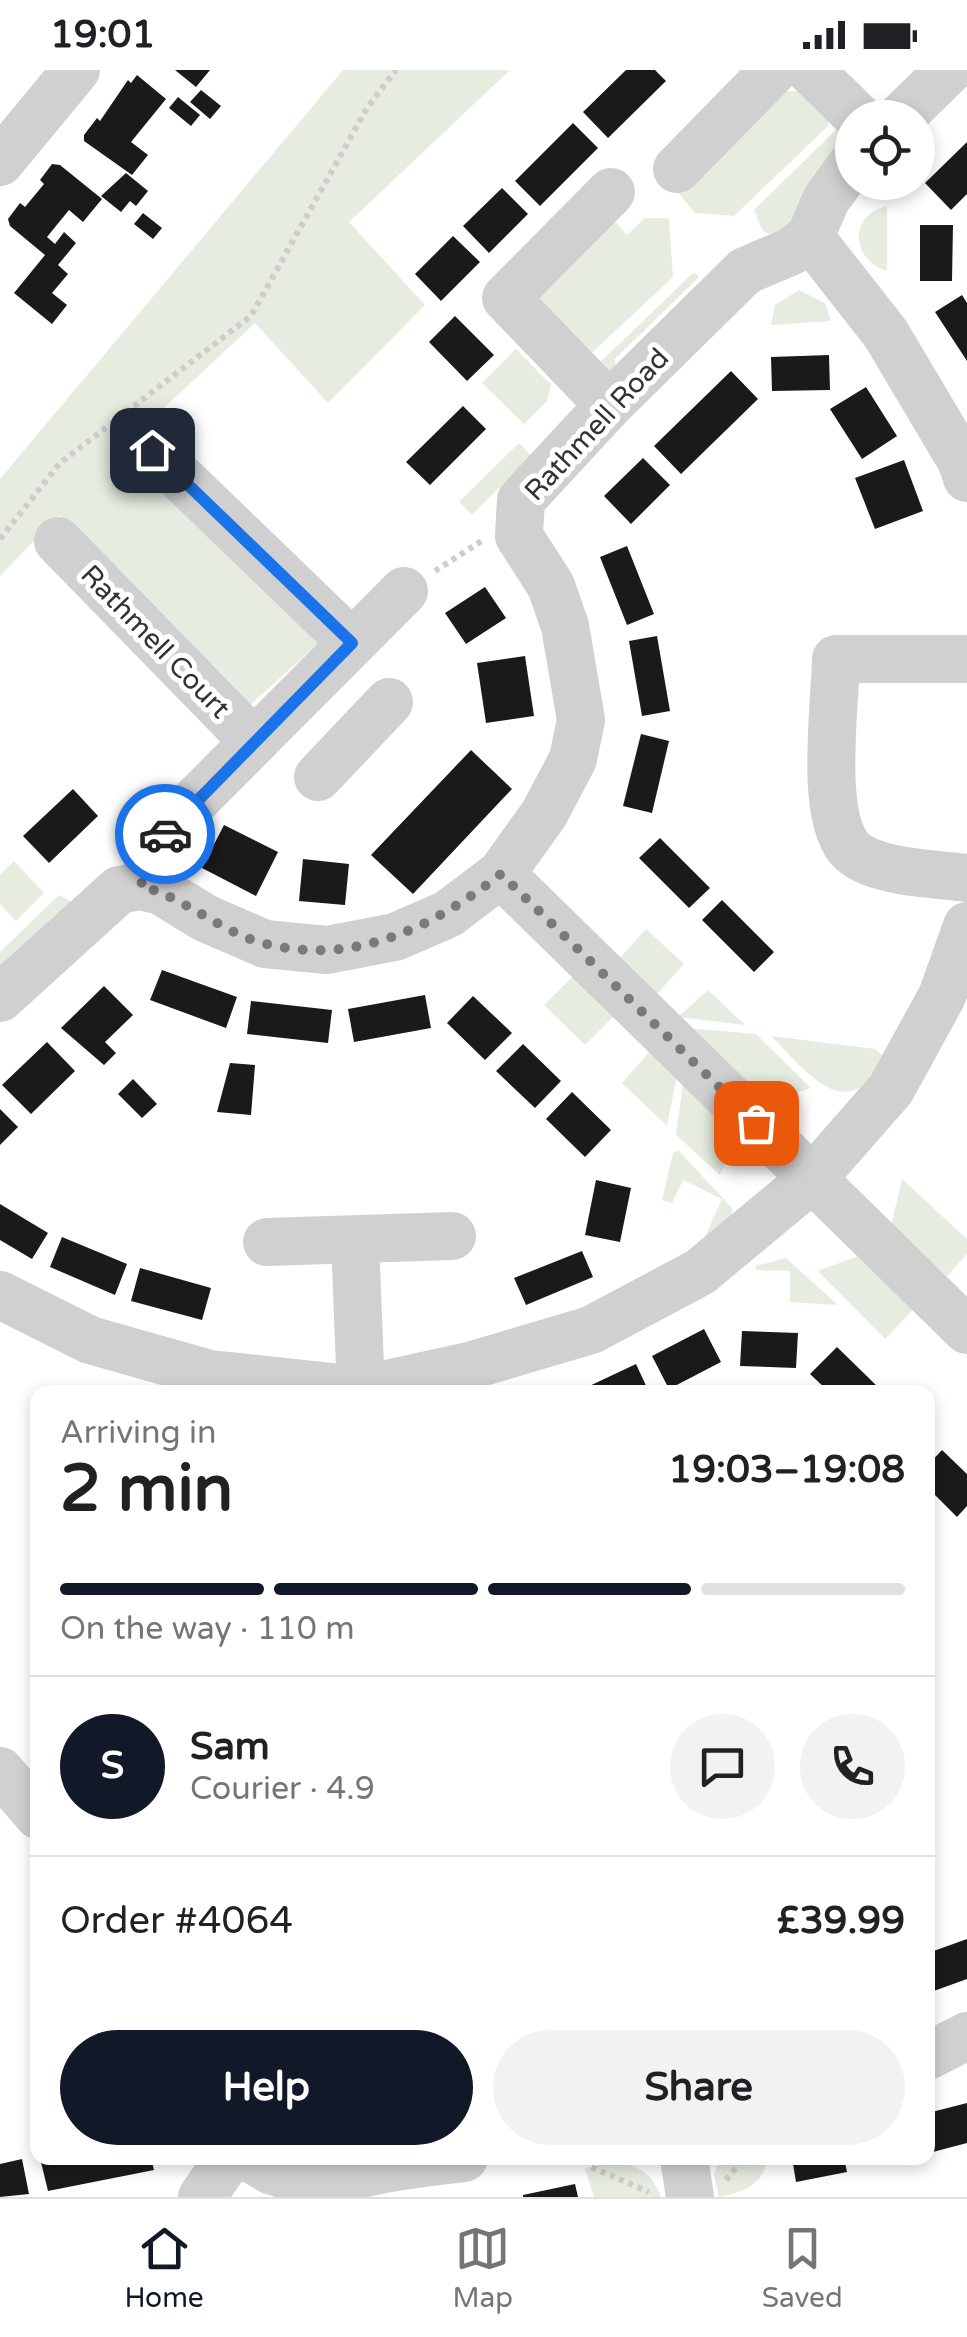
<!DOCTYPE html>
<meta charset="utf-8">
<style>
:root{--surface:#fff;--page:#f2f2f2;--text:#202124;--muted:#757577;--line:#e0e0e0;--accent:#111827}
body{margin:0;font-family:"Varela Round",sans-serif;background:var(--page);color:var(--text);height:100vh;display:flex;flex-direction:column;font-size:38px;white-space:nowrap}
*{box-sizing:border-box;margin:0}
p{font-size:32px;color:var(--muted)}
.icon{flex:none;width:55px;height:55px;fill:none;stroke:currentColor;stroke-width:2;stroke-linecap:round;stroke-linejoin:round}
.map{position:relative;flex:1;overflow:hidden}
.panel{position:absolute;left:30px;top:1315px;width:905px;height:780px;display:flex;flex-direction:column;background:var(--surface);border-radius:20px;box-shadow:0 5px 15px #0003}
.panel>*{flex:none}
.controls{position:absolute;left:835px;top:30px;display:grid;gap:20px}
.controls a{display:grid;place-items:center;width:100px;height:100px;border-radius:50%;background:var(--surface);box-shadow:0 5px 15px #0003;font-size:50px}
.pin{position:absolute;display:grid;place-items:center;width:85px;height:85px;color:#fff;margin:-42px;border-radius:20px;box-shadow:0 5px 15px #0006}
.courier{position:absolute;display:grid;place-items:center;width:100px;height:100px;margin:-50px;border:8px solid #1a73e8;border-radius:50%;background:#fff;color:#222;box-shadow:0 2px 12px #0007}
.overview em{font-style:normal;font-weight:700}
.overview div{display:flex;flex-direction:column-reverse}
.overview{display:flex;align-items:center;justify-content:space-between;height:170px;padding:0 30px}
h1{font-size:65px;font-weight:700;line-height:75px}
.bar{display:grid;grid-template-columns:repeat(4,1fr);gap:15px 10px;align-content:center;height:120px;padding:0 30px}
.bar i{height:12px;border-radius:8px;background:var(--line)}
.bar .current{background:var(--accent)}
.bar p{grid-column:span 4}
.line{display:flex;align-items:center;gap:25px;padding:0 30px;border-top:2px solid var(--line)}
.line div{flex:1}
.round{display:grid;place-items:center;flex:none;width:105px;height:105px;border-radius:52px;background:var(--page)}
.action{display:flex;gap:20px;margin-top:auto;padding:20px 30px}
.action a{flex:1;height:115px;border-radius:60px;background:var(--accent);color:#fff;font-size:40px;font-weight:700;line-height:115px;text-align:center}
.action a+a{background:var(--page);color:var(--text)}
.status{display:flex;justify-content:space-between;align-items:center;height:70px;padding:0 50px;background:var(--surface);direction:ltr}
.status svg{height:28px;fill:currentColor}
.tabs{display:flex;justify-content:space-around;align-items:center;height:140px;border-top:2px solid var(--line);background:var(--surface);font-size:28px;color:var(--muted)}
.tabs a{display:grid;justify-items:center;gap:5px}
.tabs .current{color:var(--accent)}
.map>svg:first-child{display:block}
.green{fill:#e6ecdf}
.building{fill:#1a1a1a}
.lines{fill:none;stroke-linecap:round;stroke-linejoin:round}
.path{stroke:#cdcdcd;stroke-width:6;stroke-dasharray:5 5;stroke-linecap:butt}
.minor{stroke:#d0d0d0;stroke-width:48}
.done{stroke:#7a7a7a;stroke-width:10;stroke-dasharray:0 18}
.route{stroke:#1a73e8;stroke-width:12}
.labels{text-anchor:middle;stroke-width:10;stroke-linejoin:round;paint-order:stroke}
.street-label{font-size:28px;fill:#333;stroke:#fff}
</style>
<div class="status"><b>19:01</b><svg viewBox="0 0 49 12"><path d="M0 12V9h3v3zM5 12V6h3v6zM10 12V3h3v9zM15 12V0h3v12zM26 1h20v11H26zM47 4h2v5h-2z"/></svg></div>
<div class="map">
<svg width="967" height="2127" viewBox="0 0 967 2127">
<rect width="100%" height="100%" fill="#fff"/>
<!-- green -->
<path class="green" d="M343,0H510L349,152L425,235L328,333L255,253L122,377L321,571L249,636L59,445L0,506V409Z
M783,21H804L830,43L828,56L734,146L695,143L677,121Z
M845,51L848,75L809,148L775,166L763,161L754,140Z
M887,136V201C851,190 848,145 887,136Z
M610,146L627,165L645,148H669L673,207L582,292L537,229Z
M694,202L699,207L615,289L616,305L590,302Z
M799,220L825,233L831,251L771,255L775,235Z
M516,279L551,315L547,331L524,354L482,313Z
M519,373L531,386L472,445L459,432Z
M14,791L44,823L16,851L0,834V805Z
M59,825L75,834L0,909V882Z
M646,859L684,894L656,925L618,890Z
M573,906L614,946L585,975L544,935Z
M708,920L745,955L678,947Z
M688,958L756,964L811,1018L764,1033Z
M771,966L875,979L886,989C845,1057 810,1004 771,966Z
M651,980L677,1005L667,1056L622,1013Z
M683,1012L739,1064L720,1105L676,1065Z
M678,1080L732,1138V1149L704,1169L722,1129L683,1110L672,1133L662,1130L673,1083Z
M902,1109L967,1169V1184L947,1206L891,1156Z
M864,1184L916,1237L885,1269L818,1201Z
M786,1188L838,1235L790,1232V1201L756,1200V1196Z
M719,2088H768C763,2115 744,2122 719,2127L714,2105Z
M615,2092C638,2095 653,2104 661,2127H594L585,2098Z"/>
<!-- building -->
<path class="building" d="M175,0H210L196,17Z
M626,0H655L666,11L608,68L583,42Z
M137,5L166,29L131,72L148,85L132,105L84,71V65L97,48L100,51L128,10L131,13Z
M201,20L221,36L210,49L190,32Z
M178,27L200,45L191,56L169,38Z
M573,53L598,78L540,136L515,111Z
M967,72V124L951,140L925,113Z
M52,94L60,95L102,129L83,152L69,140L47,167L55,174L64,162L76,173L58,195L68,204L52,223L67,235L52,254L14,223L45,185L10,156L8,149L20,133L25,137L44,114L40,110Z
M126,103L148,121L136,136L130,131L121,142L101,126Z
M502,118L528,144L489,183L463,156Z
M143,143L162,158L153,169L134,154Z
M920,155H953L952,211H920Z
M453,166L480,192L441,231L415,204Z
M962,225L967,233V291L935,242Z
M455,246L494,285L467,311L429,272Z
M829,285L830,320L772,321L771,287Z
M731,301L758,329L681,404L654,376Z
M866,317L897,366L862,389L830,339Z
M463,336L486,359L430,415L406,392Z
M643,388L670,415L631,454L604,426Z
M904,390L923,441L875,459L855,408Z
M627,476L654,544L627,555L600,487Z
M485,517L506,548L466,574L445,543Z
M657,566L670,641L642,646L629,571Z
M525,586L534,646L486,653L477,593Z
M641,664L669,671L652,743L623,736Z
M471,680L512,719L413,824L371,785Z
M73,719L98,746L49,793L23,766Z
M224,755L278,782L256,826L202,798Z
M660,768L710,818L689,838L639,788Z
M303,789L349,794L345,835L299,831Z
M722,830L774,882L754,902L702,850Z
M162,900L237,927L226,958L150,930Z
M104,916L133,945L105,972L116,983L104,995L61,958Z
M425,925L431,958L354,972L348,939Z
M473,926L512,963L485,990L447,953Z
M251,931L332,940L328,973L247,964Z
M47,972L75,1001L31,1044L2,1015Z
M523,974L561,1011L535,1038L496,1001Z
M230,993L255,995L251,1045L217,1042Z
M133,1009L157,1034L142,1048L118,1024Z
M572,1022L611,1060L585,1087L546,1049Z
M0,1039L18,1057L0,1075Z
M596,1110L631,1118L620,1172L585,1165Z
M0,1134L48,1163L32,1189L0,1170Z
M62,1167L127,1194L115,1225L50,1197Z
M582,1181L593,1207L526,1235L514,1208Z
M140,1198L211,1218L202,1250L131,1231Z
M704,1259L721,1292L669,1319L652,1286Z
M742,1261L798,1263L796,1298L740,1296Z
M837,1277L878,1317L873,1322H829L810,1304Z
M636,1294L649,1322H585L583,1319Z
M942,1380L967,1404V1436L957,1447L928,1418V1395Z
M967,1869V1909L931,1922L928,1883Z
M967,2033V2073L929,2083L928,2043Z
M40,2088H151L154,2100L48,2121Z
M792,2088H844L847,2102L796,2112Z
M22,2089L29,2124L0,2127V2094Z
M575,2114L578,2127H523V2125Z"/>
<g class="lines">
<!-- path -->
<path class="path" d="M0,469L60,393L251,246L367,38L396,0
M435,501L483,470
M588,2088L591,2097L649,2122
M726,2110L744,2088"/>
<!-- minor -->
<path class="minor" d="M810,0L859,48
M900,48L949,0
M0,92L76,0
M677,99L774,0
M810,167L886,264L962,392L967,408
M609,335L506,228L611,122
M152,380L352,573
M58,471L254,672
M967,589H836C835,636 820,743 849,778C870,803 937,804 967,808
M318,707L389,632
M501,804L967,1260
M140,816L169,757L404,521
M0,928L119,820L140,816L161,821L205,848L265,874L327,880L395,867L448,844L501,804L544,744L573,689L581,650L565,556L551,516L519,466L521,430L609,335L745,201L792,181L810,167L826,130L852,94
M355,1170L361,1322
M267,1172L452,1166
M0,1225L90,1270L210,1304L360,1320L469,1296L591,1260L700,1202L813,1108L891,1019L942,926L967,856
M0,1701L38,1745
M928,1986L967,1966
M250,2088L270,2100L327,2118
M684,2088L690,2127
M202,2127L229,2088
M321,2127C339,2098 430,2093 464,2088"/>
</g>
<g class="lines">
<!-- done -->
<path class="done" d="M165,764L140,816C185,827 221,863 266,874C356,896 433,857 501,804L756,1053"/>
<!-- route -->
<path class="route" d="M152,380L352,573L165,764"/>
</g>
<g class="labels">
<!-- street labels -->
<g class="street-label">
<text transform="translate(596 354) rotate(-47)" y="10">Rathmell Road</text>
<text transform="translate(156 571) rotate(46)" y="10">Rathmell Court</text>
</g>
</g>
</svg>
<div class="controls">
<a><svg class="icon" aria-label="locate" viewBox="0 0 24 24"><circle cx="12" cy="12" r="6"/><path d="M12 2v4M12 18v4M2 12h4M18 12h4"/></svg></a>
</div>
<div class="pin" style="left:756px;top:1053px;background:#ea580c"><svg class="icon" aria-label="bag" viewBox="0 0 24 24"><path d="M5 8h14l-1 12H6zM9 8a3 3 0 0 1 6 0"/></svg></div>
<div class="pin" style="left:152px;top:380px;background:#1f2937"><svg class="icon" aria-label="home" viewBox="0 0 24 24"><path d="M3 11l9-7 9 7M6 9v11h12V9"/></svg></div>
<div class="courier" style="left:165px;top:764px"><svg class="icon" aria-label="car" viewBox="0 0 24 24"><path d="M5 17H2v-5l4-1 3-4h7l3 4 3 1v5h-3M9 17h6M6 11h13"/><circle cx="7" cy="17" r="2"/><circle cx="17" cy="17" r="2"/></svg></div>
<section class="panel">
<div class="overview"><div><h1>2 min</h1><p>Arriving in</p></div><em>19:03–19:08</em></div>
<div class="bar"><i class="current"></i><i class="current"></i><i class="current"></i><i></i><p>On the way · 110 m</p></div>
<div class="line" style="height:180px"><b class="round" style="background:var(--accent);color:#fff">S</b><div><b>Sam</b><p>Courier · 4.9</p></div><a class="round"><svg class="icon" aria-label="chat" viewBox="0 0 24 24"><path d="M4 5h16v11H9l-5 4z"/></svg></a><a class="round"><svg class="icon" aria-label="phone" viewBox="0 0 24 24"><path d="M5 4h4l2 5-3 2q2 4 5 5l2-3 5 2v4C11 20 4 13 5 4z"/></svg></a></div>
<div class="line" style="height:130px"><div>Order #4064</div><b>£39.99</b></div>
<div class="action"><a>Help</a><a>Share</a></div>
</section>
</div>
<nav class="tabs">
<a class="current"><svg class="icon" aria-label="home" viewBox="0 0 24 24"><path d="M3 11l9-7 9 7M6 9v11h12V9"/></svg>Home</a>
<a><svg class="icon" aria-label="map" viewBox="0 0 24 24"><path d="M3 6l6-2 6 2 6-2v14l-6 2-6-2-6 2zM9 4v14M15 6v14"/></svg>Map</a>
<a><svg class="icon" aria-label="saved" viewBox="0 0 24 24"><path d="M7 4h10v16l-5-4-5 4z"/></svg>Saved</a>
</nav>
